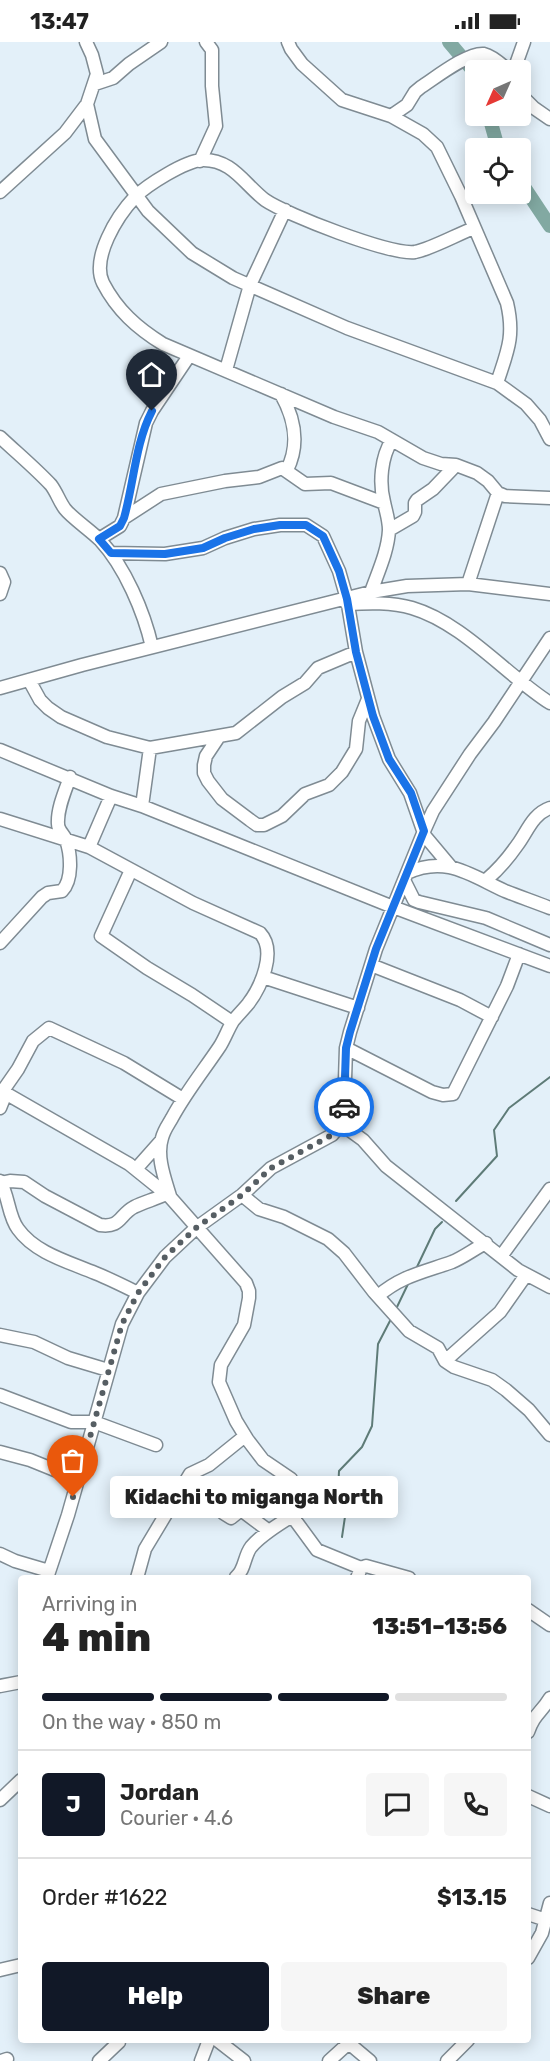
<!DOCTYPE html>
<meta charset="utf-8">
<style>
:root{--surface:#fff;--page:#f6f6f6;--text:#222;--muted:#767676;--line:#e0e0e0;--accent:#111827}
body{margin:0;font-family:Rubik,sans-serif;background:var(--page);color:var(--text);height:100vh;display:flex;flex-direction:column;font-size:22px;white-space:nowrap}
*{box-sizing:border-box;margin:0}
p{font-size:20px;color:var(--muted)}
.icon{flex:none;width:33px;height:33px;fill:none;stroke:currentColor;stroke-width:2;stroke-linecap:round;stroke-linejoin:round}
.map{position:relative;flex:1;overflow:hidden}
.details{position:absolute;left:18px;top:1533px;width:513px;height:468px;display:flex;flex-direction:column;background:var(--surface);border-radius:6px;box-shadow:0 3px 15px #0003}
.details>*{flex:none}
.needle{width:39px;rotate:225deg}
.buttons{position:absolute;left:465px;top:18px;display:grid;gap:12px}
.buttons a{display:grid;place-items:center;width:66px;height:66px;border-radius:6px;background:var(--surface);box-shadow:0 3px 15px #0003;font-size:30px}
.pin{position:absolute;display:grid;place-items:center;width:51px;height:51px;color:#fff;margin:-62px -26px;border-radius:50% 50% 50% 0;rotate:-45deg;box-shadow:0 0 6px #0007}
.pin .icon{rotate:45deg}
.courier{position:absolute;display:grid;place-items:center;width:60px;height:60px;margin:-30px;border:4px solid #1a73e8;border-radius:50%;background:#fff;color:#222;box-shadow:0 2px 8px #0007}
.bubble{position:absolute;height:42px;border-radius:6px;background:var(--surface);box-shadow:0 3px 15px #0003;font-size:20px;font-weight:800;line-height:42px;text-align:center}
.head em{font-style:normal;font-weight:800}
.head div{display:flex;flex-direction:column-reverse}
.head{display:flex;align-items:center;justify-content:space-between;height:102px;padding:0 24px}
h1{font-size:39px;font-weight:800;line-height:45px}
.bar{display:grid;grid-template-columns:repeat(4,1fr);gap:9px 6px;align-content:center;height:72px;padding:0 24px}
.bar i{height:8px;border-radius:4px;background:var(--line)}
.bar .selected{background:var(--accent)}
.bar p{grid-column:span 4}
.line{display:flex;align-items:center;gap:15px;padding:0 24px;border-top:2px solid var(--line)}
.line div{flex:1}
.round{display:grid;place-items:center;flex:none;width:63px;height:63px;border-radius:6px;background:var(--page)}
.primary-button{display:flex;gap:12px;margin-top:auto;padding:12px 24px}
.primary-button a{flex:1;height:69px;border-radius:6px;background:var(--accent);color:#fff;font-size:24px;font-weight:800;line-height:69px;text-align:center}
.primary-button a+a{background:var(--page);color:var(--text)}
.status{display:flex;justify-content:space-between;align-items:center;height:42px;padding:0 30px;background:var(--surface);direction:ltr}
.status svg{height:16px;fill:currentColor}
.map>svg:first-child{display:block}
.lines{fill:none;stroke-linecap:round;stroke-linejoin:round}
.stream{stroke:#5e7b77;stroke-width:2}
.river{stroke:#82a9a2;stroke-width:14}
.minor-casing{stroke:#7f8b93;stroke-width:15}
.minor{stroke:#fff;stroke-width:12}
.done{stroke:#565e63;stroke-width:6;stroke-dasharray:0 10.8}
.route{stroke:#1a73e8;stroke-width:8}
</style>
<div class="status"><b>13:47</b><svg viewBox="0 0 49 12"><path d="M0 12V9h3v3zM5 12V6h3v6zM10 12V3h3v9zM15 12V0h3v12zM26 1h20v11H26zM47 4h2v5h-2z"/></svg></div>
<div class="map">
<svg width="550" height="2019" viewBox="0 0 550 2019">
<rect width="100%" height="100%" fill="#e3f0f9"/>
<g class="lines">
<!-- stream -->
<path class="stream" d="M456,1159L497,1114L494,1088L509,1066L550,1035
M416,1227L435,1187L442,1180
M396,1267L409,1240
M342,1495L346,1468L338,1450L339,1429L362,1405L372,1384L378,1302L392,1275"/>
<!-- river -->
<path class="river" d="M449,0L476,32
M489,74L498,106
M520,139L550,184"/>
<!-- minor casing -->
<g class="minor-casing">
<path id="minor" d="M86,0L92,13L97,32L87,62L95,97L148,169L192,211L233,236L347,286L497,341L526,362L540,378L550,397
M288,0L291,7L302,22L342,58L391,74L423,92L437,105L461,154L507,261C515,295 507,310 497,341
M514,28L524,0
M95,42L113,36L129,22L161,0
M520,52L534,66L550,77
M391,74L407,63L415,50L421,45C435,36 468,10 484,12C493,14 502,23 508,28
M200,119L216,84L212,44V8L206,0
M0,150L65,91L87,62
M474,186C458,192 431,207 415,210C390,213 287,173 265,158C244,142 232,117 202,118C185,119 147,143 135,155C117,174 91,216 103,241C117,268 137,286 163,302L334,375L378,390L423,416L441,422L456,423L477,431L488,439L498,451L505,454L550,456
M226,328L250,243L285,168
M281,352C295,377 300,402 287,428
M0,395C17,411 35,426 51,443C57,451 59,459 65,467C72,476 90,488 100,498C125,525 144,570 152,605
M124,476L161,452L225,439L259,435L282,426L305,442L331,441L384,461
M389,488L413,474L415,470V461L417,458L433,447L456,423
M99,497L120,484L124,476L146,381L152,369L189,314
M111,511L165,512L203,506L225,496L254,487L280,483H306L323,494L339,529L347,557L356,610L373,674L389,717L410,751L425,794L451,825
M0,531L4,540L0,552
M468,542L498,451
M371,550C378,530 388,509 389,488C389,478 386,470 384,460C379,441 381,415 392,398
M347,562C368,561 392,560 412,566C463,581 506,633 550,661
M29,638L40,658L48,666L61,675L107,695L150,706L236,691L282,655L305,641L318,626L356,610
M0,646L82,623L371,550L407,544L468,542L550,552
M218,696L206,714L204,723V731L208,739L222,757L250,778L257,783H264L282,774L305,752L329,743L342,730L356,707L359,679L368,657
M0,708L111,754L142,764L393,865L550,924
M142,764L150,706
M0,777L89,805L193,861L260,891C277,909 261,945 248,962C243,968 238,973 233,979C228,987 225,996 220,1004C204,1028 186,1050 172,1076C168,1083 164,1088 162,1096C156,1114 165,1137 170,1154
M89,805L111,754
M131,828L101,894L147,926L192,953L232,980
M407,831C446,813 470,833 505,849C520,855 535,860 550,866
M404,838L414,858L419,860L486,876L550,903
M486,838C498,828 509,815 518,802C528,788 533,772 550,766
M0,901L42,855L48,851L62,849C73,838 71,812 66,798C64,792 58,789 58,782C57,767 65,749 70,735
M371,923L460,958L492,975
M263,935L358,966
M346,1006L432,1050L443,1053L453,1052L507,944L519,912
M0,1048L129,1122L170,1155L246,1241L249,1249V1256L244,1283L221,1323L219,1340L236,1379L247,1397L263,1418L291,1437L298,1459L295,1468V1478L317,1508L361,1526
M2,1050L18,1027L33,999L49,986L124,1021L183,1057
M0,1066L6,1051
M341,1082L363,1098L386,1124L518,1228L550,1245
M136,1127L160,1100
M0,1139C9,1154 8,1174 18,1187C35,1211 69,1220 95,1231C110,1237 124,1244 138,1251
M1,1141L10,1139L24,1140L45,1154L100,1183C121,1186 119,1173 134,1165C144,1160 156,1157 166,1152
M242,1153L259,1167L284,1175L328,1197L344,1211L374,1250L409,1289L438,1306L445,1319L454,1325L492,1338L506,1348L529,1368L550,1393
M502,1213L550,1147
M378,1254C401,1234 424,1230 452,1220C464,1215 474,1207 486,1201
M0,1293L34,1300L68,1316L108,1328
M445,1319L500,1270L526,1233
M0,1353L71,1380H94L156,1403
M0,1410L30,1418L77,1437
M223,1471L231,1476L241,1468L269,1489
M0,1512L15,1519L49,1529
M236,1535C245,1528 244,1514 251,1505C263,1491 280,1482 295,1472
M47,1536L68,1473L122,1282L138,1251L165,1215L196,1186L242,1153L271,1126L332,1093L341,1082L344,1069L346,1006L350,990L376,907L424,789L433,769L470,712L494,680L550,596
M137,1536L145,1507L190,1432L209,1423L245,1394
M357,1536L361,1526L366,1524L409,1536
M528,1568L550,1583
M0,1644L21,1640
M528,1690C534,1672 541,1671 550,1656
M528,1754L550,1764
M0,1758L21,1738
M528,1872L546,1878
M528,1916L542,1891L550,1861
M0,1928L21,1923
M217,1998L244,2019
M345,1998L370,2019
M1,2019L7,2017
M99,2019L119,2000
M201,2019L209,1998
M329,2019L352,1998
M447,2019L468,1998"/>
</g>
<!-- minor -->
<use href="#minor" class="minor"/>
</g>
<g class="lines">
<!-- done -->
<path class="done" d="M73,1455L122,1282L138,1251L165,1215L196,1186L242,1153L271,1126L332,1093L341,1082L344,1065"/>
<!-- route -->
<path class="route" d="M152,369C135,402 134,441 124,476L120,484L99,497L111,511L165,512L203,506L225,496L254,487L280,483H306L323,494L339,529L347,557L356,610L373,674L389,717L411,751L424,789L376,907L350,990L346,1006L344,1065"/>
</g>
</svg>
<div class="buttons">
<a><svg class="needle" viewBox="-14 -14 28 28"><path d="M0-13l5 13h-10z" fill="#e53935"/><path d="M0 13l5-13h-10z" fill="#767676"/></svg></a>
<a><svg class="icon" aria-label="locate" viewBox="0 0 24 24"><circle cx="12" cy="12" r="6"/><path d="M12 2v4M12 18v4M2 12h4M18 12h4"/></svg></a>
</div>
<div class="pin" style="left:73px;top:1455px;background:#ea580c"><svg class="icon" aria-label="bag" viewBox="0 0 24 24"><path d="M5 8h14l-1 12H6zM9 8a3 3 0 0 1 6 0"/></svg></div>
<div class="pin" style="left:152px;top:369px;background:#1f2937"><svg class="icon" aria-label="home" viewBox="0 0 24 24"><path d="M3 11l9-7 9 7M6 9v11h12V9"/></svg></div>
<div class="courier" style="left:344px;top:1065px"><svg class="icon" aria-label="car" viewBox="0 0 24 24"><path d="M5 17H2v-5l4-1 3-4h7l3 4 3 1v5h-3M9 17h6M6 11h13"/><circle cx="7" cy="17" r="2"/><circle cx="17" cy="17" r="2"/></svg></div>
<div class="bubble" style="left:110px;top:1434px;width:288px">Kidachi to miganga North</div>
<section class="details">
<div class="head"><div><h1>4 min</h1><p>Arriving in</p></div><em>13:51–13:56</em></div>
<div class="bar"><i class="selected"></i><i class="selected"></i><i class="selected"></i><i></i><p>On the way · 850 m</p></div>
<div class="line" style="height:108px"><b class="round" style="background:var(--accent);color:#fff">J</b><div><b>Jordan</b><p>Courier · 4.6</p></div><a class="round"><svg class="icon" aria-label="chat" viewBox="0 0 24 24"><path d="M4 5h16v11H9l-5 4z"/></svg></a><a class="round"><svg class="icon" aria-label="phone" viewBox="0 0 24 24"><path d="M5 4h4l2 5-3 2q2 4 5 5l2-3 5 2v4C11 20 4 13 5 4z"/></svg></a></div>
<div class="line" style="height:78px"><div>Order #1622</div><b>$13.15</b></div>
<div class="primary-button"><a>Help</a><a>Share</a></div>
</section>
</div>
